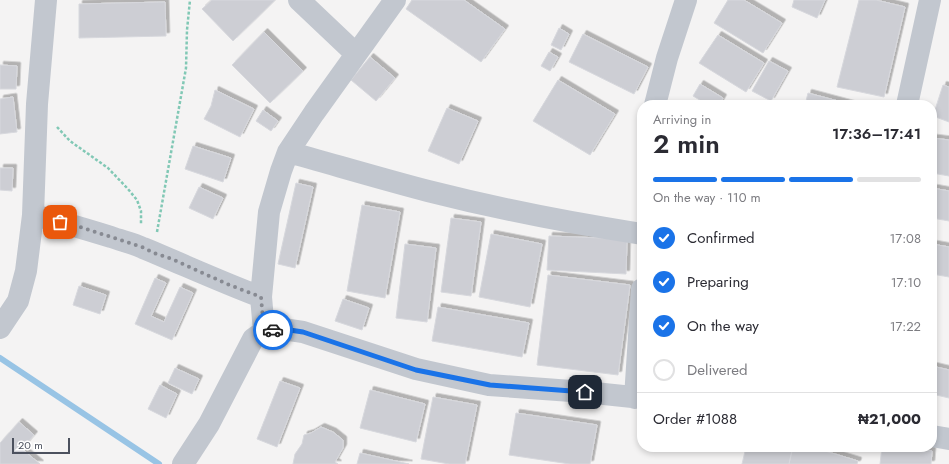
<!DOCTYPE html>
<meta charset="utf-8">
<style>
:root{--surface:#fff;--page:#f7f7f7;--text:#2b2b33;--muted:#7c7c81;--line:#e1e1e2;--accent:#1a73e8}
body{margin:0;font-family:Jost,sans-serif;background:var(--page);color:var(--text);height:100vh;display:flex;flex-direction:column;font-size:15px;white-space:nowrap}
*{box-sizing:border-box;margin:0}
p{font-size:13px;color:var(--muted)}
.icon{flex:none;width:22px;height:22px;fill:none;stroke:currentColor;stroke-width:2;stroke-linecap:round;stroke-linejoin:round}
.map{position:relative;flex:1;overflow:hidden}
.details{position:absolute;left:637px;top:100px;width:300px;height:352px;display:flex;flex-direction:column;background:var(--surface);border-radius:16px;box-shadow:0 2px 6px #0003}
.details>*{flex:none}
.scale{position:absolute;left:12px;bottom:10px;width:58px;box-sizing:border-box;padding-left:4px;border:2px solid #4c515e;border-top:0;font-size:11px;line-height:14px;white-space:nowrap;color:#4c515e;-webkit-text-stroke:3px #fff;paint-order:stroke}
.pin{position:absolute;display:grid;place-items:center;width:34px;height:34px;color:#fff;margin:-17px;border-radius:8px;box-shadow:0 2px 6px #0006}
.courier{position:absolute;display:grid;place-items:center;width:40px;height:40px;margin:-20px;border:3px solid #1a73e8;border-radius:50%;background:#fff;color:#222;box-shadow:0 1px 5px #0007}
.headline em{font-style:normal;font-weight:600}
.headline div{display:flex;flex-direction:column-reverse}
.headline{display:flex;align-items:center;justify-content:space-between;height:68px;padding:0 16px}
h1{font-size:26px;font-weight:600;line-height:30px}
.bar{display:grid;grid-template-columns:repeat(4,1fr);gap:6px 4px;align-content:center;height:48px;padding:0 16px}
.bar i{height:5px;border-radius:3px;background:var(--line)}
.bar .selected{background:var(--accent)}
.bar p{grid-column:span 4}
.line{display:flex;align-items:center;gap:10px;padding:0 16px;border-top:1px solid var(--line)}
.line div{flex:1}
ol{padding:0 16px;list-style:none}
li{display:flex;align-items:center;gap:12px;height:44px}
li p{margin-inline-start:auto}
li .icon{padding:4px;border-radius:50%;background:var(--accent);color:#fff;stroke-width:4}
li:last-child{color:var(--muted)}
li i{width:22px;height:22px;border:2px solid var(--line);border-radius:50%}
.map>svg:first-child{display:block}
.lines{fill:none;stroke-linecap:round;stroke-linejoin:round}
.stream{stroke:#98c4e5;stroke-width:6}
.building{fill:#cdced4;stroke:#d7d8dd;filter:url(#shadow)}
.path{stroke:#81c8b5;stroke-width:2.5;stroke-dasharray:3 2;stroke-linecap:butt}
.minor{stroke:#c2c7cf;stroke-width:22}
.done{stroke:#878a92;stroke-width:4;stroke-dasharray:0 7.2}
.route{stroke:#1a73e8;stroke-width:5}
</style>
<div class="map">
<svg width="949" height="464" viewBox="0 0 949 464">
<defs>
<filter id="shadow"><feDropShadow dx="3.5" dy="-3.5" stdDeviation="0" flood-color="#0004"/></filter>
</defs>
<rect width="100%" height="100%" fill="#f4f3f3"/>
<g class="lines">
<!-- stream -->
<path class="stream" d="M0,358L159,464"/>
</g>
<!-- building -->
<path class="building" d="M212,0H275L233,41L202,9Z
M412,0H464L505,29L481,62L406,9Z
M728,0H744L782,23L763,53L714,23Z
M794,0H825L817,18L792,7Z
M859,0H876L905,7L884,97L837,87Z
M165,2L166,36L79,38V4Z
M559,28L569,34L561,50L551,45Z
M264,32L303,71L270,103L232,65Z
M583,34L648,67L634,94L569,62Z
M718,35L764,63L746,92L699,63Z
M549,52L558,57L550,71L541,66Z
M370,57L395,78L376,101L351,80Z
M769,61L788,71L771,101L752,91Z
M0,65L17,66L16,89H0Z
M558,80L615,114L590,155L533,121Z
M700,84L723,98L719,105H708L693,96Z
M943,85L949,87V122L933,116Z
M215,90L254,109L240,137L204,119L211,106Z
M808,93L853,105H805Z
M13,97L17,132L0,134V99Z
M447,108L478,121L459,164L428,151Z
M263,110L278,121L271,131L256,121Z
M932,138L949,140V176L932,173Z
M193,146L231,158L223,182L185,169Z
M0,168H13L12,191L0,190Z
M296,183L313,187L295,268L278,264Z
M199,187L223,198L213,219L189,208Z
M932,188L949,191V221L932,218Z
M362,205L400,212L385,298L347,291Z
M451,218L481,222L471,296L441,292Z
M491,234L542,244L530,307L479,297Z
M549,236L627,239L626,274L547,270Z
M405,244L436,248L427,322L396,318Z
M932,244L949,247V277L932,274Z
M548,275L630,285L618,375L537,365Z
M155,278L166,283L151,316L164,322L180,287L193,293L172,340L135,324Z
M79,286L106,295L100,314L73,305Z
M343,299L369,308L362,330L335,321Z
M438,307L529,323L522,357L432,341Z
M932,366L949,370V398L932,394Z
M175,368L199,379L192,394L168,383Z
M280,381L300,388L277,447L257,439Z
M160,385L177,394L166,418L148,409Z
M370,390L425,404L416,442L360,428Z
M433,397L477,405L465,464H449L421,459Z
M516,413L597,425L590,464H570L509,455Z
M19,422L34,435L22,449L40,464H0V443Z
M321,427L333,432L343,440V448L335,462L338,464H293L295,454L302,444L304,435L311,433Z
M746,447H780L792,450L789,464H742Z
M793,447H812L858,461L857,464H789Z
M882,447H902L932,451L931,464H880Z
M360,453L409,464H357Z"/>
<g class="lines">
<!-- path -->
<path class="path" d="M57,127L70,141L108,168L128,189L137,200L141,211V225
M157,232L186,68L187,30L190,0"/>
<!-- minor -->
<path class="minor" d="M299,0L356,54
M655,105L667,58L686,0
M907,105L930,0
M288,152C335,165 382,179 428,191C499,209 570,223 642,234
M33,215C59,221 85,229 111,237C122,241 133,243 143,248C182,264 221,282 261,297
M0,328L18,301L26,271L33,215L37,104L46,0
M264,331L261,297L269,212L281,171L288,152L314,113L395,0
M635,398L642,289
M932,436L949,439
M183,464L209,424L253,339L264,331L283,329L303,332L416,369L489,385L585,392L642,398"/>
</g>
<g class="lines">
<!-- done -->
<path class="done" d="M60,222L74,225L142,247L154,253L172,259L227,284L261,297L264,331L273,330"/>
<!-- route -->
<path class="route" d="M273,330L283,329L303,332L416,370L431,373L490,385L585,392"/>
</g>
</svg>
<div class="scale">20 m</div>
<div class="pin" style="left:60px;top:222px;background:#ea580c"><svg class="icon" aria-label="bag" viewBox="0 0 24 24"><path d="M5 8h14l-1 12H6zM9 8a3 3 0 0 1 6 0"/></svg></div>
<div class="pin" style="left:585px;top:392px;background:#1f2937"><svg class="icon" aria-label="home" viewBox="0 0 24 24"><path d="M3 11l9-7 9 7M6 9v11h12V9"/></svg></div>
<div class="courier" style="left:273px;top:330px"><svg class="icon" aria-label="car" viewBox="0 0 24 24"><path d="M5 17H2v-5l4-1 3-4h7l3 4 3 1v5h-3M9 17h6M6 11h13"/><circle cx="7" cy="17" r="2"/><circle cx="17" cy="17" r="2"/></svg></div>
<section class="details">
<div class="headline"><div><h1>2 min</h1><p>Arriving in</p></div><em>17:36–17:41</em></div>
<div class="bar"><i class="selected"></i><i class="selected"></i><i class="selected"></i><i></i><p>On the way · 110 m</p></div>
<ol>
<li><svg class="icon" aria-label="check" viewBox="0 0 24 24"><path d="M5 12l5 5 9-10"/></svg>Confirmed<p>17:08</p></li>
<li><svg class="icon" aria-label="check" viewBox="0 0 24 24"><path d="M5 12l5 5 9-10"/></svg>Preparing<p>17:10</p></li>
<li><svg class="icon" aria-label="check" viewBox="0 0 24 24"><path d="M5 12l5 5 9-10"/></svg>On the way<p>17:22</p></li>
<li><i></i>Delivered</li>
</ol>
<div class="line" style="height:52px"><div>Order #1088</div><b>₦21,000</b></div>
</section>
</div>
